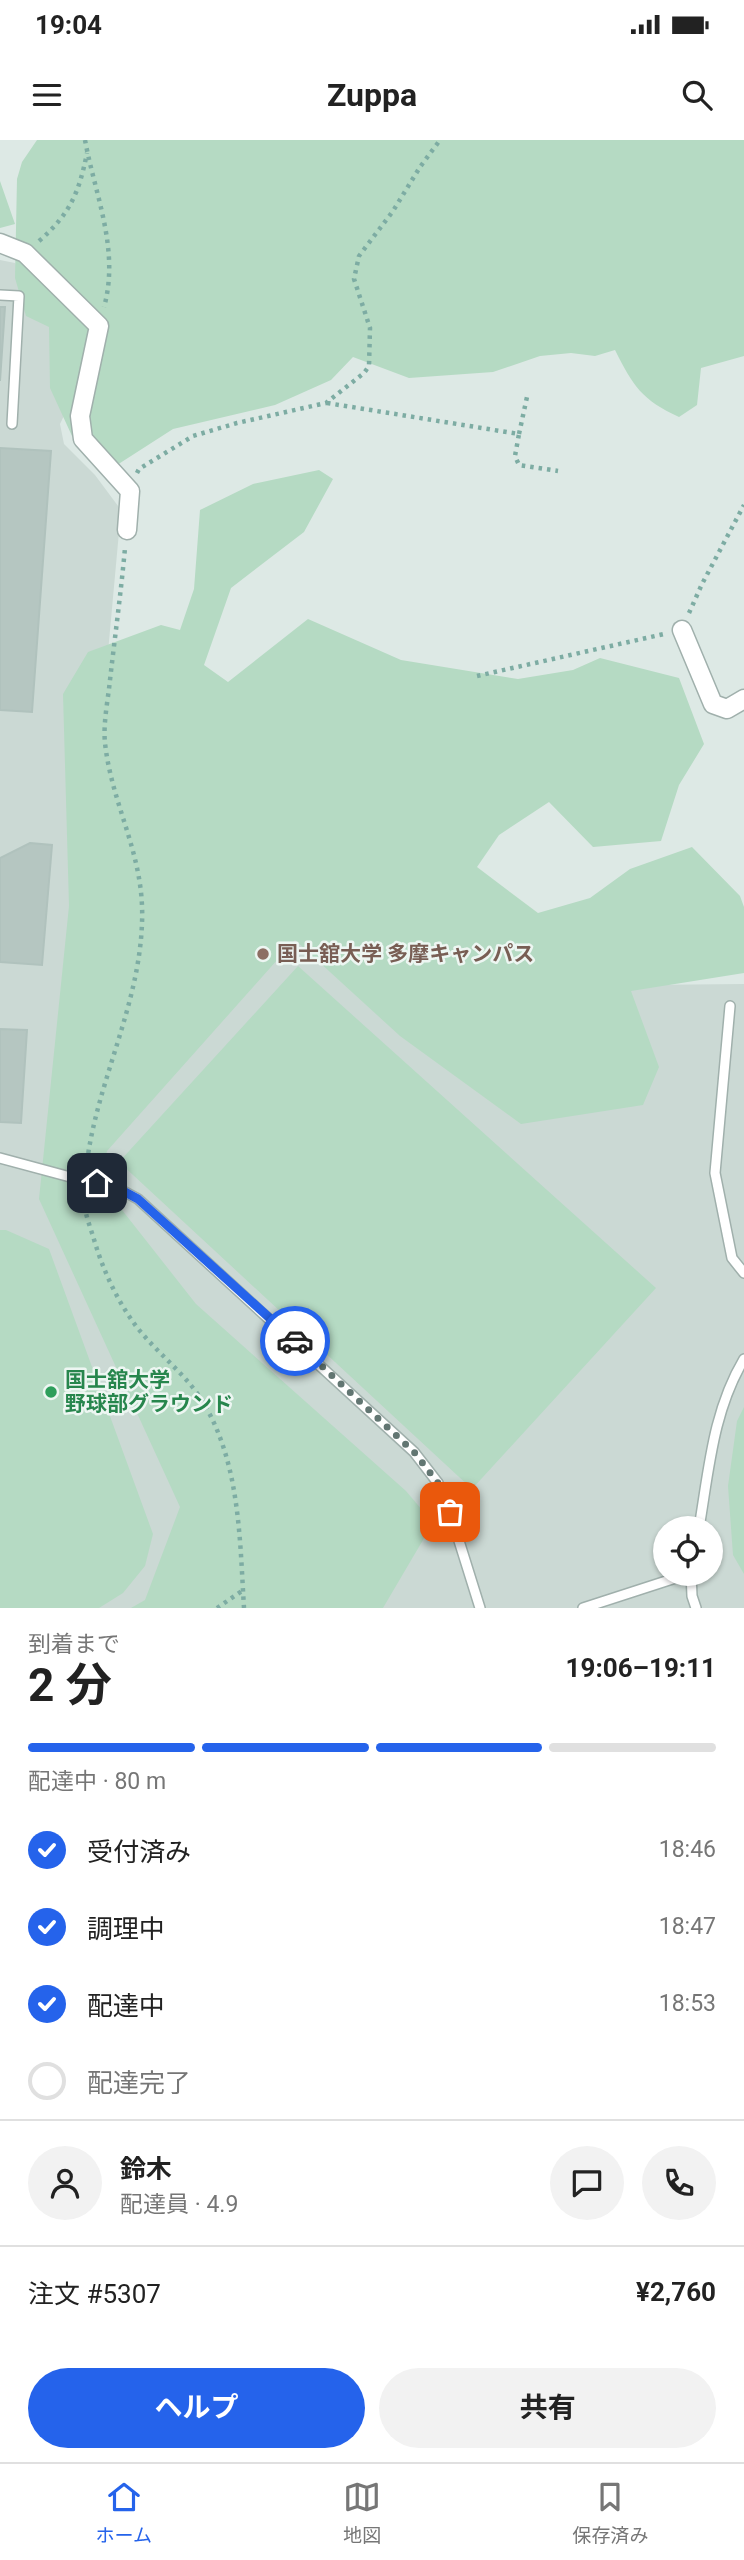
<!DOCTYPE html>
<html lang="ja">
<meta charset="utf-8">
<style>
:root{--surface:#fff;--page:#f2f2f2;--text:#222;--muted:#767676;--line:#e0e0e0;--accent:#2563eb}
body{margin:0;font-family:Roboto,"Noto Sans JP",sans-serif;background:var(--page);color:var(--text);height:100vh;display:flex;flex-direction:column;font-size:26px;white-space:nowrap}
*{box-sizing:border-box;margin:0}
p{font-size:23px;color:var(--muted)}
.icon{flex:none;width:38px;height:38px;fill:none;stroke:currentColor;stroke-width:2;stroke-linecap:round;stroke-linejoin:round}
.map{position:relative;height:1468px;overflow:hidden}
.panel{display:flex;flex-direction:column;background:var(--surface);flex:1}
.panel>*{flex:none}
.fabs{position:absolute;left:653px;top:1376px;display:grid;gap:14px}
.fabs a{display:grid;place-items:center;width:70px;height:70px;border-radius:50%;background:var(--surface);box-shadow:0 2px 5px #0004;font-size:35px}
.pin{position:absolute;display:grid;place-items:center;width:60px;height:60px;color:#fff;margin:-30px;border-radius:14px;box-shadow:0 4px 10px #0006}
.courier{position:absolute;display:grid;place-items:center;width:70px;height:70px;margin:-35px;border:5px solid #2563eb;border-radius:50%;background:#fff;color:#222;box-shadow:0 2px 9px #0007}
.head em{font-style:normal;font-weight:700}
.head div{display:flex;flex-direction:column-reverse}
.head{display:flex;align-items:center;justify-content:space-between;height:119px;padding:0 28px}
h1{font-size:46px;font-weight:700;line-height:52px}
.bar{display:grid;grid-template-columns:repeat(4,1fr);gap:10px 7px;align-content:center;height:84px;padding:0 28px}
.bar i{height:9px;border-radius:5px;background:var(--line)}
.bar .selected{background:var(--accent)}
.bar p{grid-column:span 4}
.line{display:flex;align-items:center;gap:18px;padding:0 28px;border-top:2px solid var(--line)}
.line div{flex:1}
.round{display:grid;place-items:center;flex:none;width:74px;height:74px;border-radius:37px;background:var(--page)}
ol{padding:0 28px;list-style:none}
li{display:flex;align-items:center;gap:21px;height:77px}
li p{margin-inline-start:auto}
li .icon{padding:7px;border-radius:50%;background:var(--accent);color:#fff;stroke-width:4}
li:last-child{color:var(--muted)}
li i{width:38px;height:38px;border:4px solid var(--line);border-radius:50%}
.button{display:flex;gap:14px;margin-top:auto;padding:14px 28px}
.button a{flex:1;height:80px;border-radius:42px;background:var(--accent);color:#fff;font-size:28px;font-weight:700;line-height:80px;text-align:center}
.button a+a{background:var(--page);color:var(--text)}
.status{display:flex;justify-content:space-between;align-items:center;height:49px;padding:0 35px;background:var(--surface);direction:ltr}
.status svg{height:19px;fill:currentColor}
header{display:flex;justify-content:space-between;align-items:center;height:91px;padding:0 28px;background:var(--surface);font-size:32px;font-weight:700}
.dock{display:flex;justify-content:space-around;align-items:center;height:98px;border-top:2px solid var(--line);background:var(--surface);font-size:19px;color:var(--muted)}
.dock a{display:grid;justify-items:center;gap:4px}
.dock .selected{color:var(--accent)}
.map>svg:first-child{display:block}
.built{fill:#cbd9d4;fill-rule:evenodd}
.green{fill:#b5dac3}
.building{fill:#b5c6c1;stroke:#b0c2bd;stroke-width:2}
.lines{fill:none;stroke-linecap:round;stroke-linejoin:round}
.service-casing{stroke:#a0b0ac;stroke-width:12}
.minor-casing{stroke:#a0b0ac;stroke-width:21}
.path{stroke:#7daca3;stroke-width:4.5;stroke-dasharray:3.5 5;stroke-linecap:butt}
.service{stroke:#fff;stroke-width:9}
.minor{stroke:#fff;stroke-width:18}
.done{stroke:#627672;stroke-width:7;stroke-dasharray:0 12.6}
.route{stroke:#2563eb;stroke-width:9}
.education-dot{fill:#8d6e63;stroke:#edf6f2;stroke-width:2.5}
.leisure-dot{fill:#2e9e5b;stroke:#edf6f2;stroke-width:2.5}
.labels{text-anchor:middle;stroke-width:5;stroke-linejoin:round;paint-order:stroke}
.education-label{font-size:21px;font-weight:bold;fill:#785e54;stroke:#edf6f2;text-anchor:start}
.leisure-label{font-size:21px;font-weight:bold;fill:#27864d;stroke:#edf6f2;text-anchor:start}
</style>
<div class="status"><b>19:04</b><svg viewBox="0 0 49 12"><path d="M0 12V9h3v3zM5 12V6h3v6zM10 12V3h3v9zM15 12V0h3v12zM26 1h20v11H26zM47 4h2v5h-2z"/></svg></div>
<header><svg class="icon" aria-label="menu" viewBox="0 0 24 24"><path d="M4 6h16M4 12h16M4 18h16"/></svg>Zuppa<svg class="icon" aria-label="search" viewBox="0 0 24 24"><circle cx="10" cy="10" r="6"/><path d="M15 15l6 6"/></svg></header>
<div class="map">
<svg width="744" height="1468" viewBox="0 0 744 1468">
<rect width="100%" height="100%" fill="#dde9e5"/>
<!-- built -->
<path class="built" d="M0,120L15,123L72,196V259L60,284L64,304L95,335L121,370L108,512L641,845L744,844V1468H0ZM665,1388H710V1433H665Z"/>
<!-- green -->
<path class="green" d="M37,0H744V216L701,228L697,265L679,277C642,260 633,246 615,210L595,216L571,213L540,216L493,232L409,238L353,217L331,240L275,265L173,289L117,325L72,296L50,248L49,187L26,176L15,138L17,39L22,22Z
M0,41L15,84L0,88Z
M319,330L333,339L304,392L231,448L204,525L228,542L308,479L401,520L518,539L573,530L600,518L679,538L704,604L679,645L661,701L593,707L549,662L499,695L477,727L538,773L590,758L630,729L692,707L740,756L744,767V833L631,851L659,927L643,965L521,984L400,896L295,800L107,1011L100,1042L196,1164L406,1351L433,1383L383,1468H131L145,1460L180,1367L39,1059L69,766L63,554L88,512L161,485L180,490L194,449L200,370L253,344Z
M298,826L656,1148L472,1349L119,1022Z
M0,1090H6L49,1109L153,1394L145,1426L123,1453L99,1468H0Z
M744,1267V1434L733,1415L728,1346L737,1281Z"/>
<!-- building -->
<path class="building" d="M0,167H5L0,241Z
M0,308L51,311L32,572L0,570Z
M30,703L52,705L42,825L0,822V718Z
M0,889L27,890L21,983L0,982Z"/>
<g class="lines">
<!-- service casing -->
<g class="service-casing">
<path id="service" d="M0,155L19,156L12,284
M730,866L715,1033L732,1118L744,1133
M0,1018L74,1038
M97,1043L125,1052L138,1059L414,1312L438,1343L450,1372L480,1468
M699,1388C709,1329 713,1271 744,1219
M583,1468L691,1433L692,1456L696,1468"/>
</g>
<!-- minor casing -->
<g class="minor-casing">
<path id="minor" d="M0,103L25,113L99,186L80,276L83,299L130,351L127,390
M682,490L713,564L727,569L744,559"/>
</g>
<!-- path -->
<path class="path" d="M85,0C95,55 120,110 104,167
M39,101C70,74 79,53 87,13
M327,263L519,294L515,316L519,325L558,331
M519,294L527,257
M137,333L139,329L193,296L237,283L326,263L364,233L369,226L370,188L354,139L359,116L393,71L420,27L440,0
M689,473L702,444L744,365
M477,536L664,494
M86,1030C95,945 139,869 142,783C145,715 112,667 105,603C103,583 108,560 110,540C115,496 121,452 125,408
M84,1049C82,1065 88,1081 93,1096C102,1128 116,1159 136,1186C159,1216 191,1237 208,1271C240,1330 240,1403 244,1468
M217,1468L242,1451"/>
<!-- service -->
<use href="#service" class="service"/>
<!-- minor -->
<use href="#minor" class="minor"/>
</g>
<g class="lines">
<!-- done -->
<path class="done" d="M295,1201L414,1312L438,1343L450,1372"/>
<!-- route -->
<path class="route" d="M97,1043L125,1052L138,1059L295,1201"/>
</g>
<!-- markers -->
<circle class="education-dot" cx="263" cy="814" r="7"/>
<circle class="leisure-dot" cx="51" cy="1252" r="7"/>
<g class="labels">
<!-- education labels -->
<g class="education-label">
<text x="277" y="821">国士舘大学 多摩キャンパス</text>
</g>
<!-- leisure labels -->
<g class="leisure-label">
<text x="65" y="1247">国士舘大学<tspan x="65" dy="24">野球部グラウンド</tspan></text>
</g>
</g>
</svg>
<div class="fabs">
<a><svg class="icon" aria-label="locate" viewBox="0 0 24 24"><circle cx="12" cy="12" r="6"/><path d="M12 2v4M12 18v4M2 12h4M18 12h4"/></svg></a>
</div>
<div class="pin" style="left:450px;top:1372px;background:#ea580c"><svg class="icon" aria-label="bag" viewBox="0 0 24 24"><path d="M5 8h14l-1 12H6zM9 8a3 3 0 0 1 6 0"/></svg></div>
<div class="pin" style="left:97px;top:1043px;background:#1f2937"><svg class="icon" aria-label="home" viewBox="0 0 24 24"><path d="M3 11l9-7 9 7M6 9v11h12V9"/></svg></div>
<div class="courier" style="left:295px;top:1201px"><svg class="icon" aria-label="car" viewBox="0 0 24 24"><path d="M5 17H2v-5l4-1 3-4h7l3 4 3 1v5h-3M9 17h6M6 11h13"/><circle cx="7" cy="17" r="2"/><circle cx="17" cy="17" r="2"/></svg></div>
</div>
<section class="panel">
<div class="head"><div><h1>2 分</h1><p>到着まで</p></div><em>19:06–19:11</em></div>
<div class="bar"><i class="selected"></i><i class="selected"></i><i class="selected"></i><i></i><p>配達中 · 80 m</p></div>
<ol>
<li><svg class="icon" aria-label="check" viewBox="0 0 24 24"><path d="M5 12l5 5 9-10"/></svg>受付済み<p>18:46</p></li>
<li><svg class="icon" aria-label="check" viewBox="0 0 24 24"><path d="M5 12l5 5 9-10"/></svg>調理中<p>18:47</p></li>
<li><svg class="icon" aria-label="check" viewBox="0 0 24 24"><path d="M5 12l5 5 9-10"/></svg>配達中<p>18:53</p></li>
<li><i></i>配達完了</li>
</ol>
<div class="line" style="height:126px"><a class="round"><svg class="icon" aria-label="person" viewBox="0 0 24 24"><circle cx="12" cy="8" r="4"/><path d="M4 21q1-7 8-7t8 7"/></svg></a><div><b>鈴木</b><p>配達員 · 4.9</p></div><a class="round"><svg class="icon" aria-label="chat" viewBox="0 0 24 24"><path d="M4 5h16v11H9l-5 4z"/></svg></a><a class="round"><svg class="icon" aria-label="phone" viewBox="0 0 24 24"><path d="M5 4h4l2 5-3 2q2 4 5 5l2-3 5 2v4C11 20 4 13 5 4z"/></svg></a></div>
<div class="line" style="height:91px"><div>注文 #5307</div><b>¥2,760</b></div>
<div class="button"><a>ヘルプ</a><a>共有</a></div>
</section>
<nav class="dock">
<a class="selected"><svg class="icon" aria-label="home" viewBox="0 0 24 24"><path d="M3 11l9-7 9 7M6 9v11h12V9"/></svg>ホーム</a>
<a><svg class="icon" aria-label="map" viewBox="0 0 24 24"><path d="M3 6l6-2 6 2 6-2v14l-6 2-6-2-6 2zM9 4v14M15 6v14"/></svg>地図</a>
<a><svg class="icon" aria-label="saved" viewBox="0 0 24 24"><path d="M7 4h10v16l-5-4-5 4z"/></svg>保存済み</a>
</nav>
